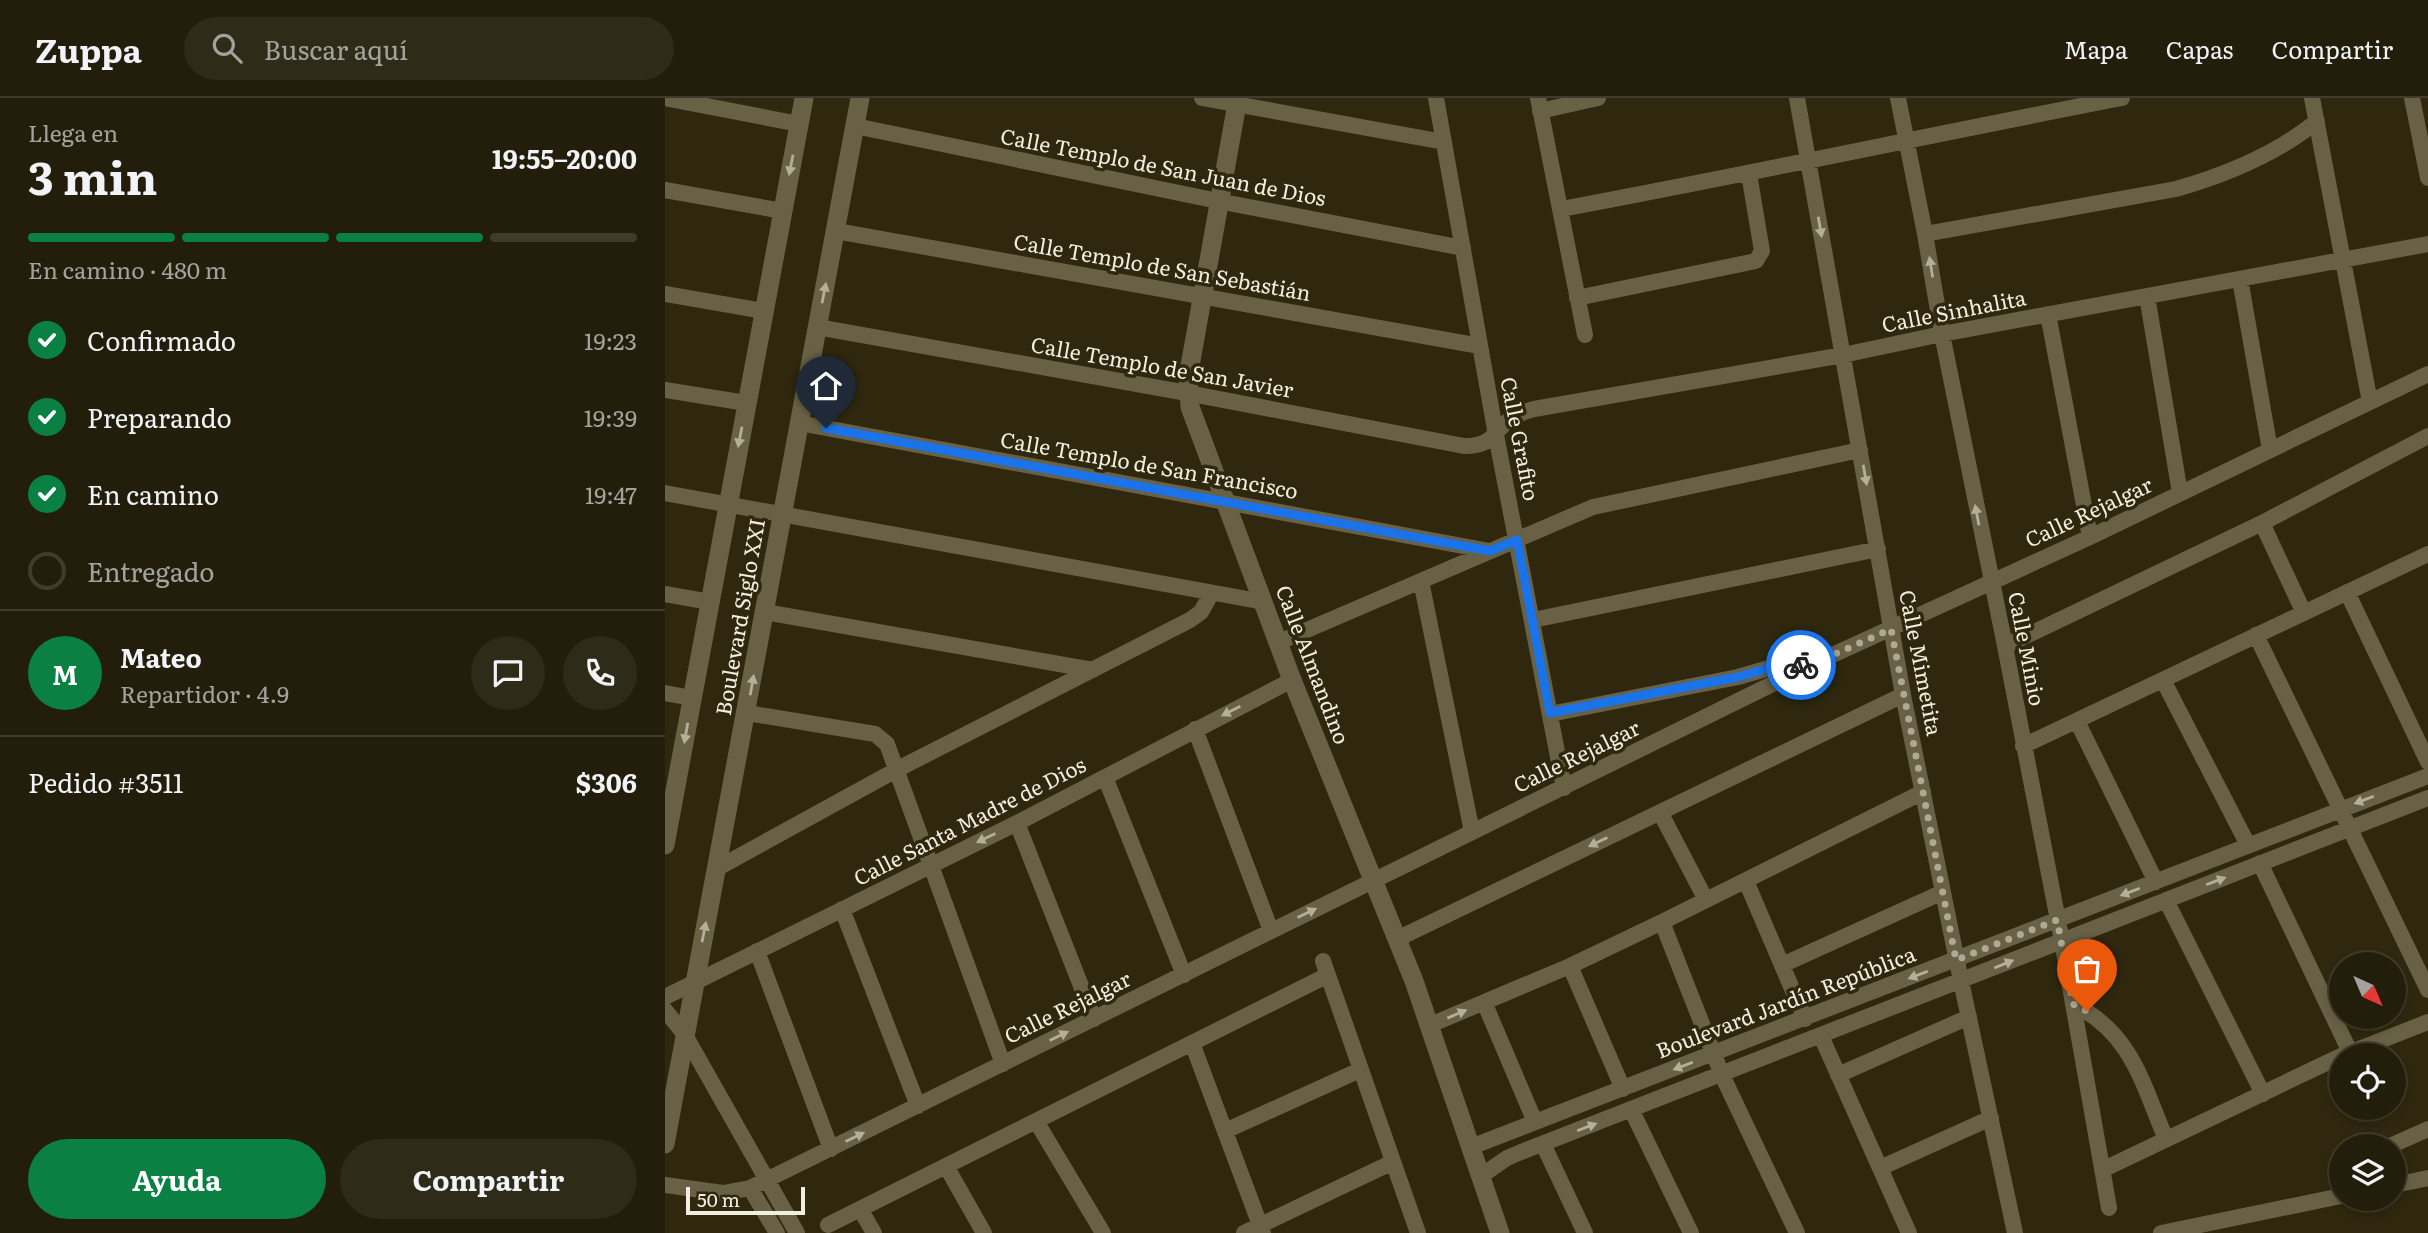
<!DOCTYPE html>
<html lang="es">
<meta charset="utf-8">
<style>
:root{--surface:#231e0b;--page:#2f2b19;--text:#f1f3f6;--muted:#a3a29d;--line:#403c2c;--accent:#0b8043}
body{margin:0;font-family:Literata,serif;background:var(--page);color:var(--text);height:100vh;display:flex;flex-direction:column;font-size:26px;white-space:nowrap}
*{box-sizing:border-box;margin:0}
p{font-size:23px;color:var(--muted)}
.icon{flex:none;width:38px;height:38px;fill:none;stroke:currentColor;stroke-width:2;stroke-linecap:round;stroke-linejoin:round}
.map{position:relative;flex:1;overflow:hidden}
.sheet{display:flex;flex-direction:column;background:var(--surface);width:665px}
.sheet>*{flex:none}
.needle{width:46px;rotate:136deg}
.tools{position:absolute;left:1664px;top:854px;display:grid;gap:14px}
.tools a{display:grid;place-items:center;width:77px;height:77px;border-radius:50%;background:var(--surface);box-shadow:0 4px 10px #0003,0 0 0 2px var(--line);font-size:35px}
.scale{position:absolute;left:21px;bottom:18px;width:119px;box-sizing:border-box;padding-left:7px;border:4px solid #f2eedf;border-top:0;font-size:19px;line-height:24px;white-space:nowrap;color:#f2eedf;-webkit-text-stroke:5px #2f280f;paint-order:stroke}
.pin{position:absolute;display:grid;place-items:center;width:60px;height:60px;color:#fff;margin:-72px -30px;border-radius:50% 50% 50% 0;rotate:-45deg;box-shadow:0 0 7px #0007}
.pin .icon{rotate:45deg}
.courier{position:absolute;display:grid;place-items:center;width:70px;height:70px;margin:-35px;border:5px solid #1a73e8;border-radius:50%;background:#fff;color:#222;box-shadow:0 2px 9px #0007}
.headline em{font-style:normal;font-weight:700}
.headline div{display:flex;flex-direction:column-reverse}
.headline{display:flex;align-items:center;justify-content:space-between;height:119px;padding:0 28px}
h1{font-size:46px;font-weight:700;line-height:52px}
.bar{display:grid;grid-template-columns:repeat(4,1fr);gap:10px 7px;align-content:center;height:84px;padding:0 28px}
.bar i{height:9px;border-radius:5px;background:var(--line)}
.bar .selected{background:var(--accent)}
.bar p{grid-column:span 4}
.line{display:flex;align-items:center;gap:18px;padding:0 28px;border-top:2px solid var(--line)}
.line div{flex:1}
.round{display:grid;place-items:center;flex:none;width:74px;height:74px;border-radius:37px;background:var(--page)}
ol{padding:0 28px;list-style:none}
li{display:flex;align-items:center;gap:21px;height:77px}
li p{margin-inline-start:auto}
li .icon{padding:7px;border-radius:50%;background:var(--accent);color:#fff;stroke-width:4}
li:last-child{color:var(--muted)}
li i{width:38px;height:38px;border:4px solid var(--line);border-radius:50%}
.cta{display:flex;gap:14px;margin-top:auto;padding:14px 28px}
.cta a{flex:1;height:80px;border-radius:42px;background:var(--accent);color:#fff;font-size:28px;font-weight:700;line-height:80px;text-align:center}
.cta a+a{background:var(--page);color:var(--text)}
header{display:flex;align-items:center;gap:42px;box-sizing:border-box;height:98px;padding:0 35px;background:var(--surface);border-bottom:2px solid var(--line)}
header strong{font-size:33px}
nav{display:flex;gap:38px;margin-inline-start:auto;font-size:24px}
.search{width:490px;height:63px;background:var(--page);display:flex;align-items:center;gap:18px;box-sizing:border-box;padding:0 24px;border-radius:38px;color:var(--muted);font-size:26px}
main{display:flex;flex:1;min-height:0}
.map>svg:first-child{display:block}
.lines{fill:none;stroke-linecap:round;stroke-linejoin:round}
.minor{stroke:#696146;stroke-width:16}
.tertiary{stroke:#696146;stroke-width:19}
.oneway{fill:#b4af9a}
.done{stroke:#aea996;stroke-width:7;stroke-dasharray:0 12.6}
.route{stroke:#1a73e8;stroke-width:9}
.labels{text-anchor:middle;stroke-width:7;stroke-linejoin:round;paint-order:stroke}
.street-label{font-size:21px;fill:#f2eedf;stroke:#2f280f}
</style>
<header>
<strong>Zuppa</strong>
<div class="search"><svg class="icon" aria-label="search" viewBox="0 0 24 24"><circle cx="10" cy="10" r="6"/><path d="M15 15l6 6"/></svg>Buscar aquí</div>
<nav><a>Mapa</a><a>Capas</a><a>Compartir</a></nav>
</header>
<main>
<section class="sheet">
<div class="headline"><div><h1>3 min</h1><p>Llega en</p></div><em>19:55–20:00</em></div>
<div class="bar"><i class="selected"></i><i class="selected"></i><i class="selected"></i><i></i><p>En camino · 480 m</p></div>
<ol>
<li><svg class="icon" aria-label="check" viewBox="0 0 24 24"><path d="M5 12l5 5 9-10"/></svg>Confirmado<p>19:23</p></li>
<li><svg class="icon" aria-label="check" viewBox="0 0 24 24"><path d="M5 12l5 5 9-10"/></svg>Preparando<p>19:39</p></li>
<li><svg class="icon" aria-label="check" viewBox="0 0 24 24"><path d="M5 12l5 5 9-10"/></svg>En camino<p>19:47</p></li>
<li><i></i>Entregado</li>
</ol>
<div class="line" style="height:126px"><b class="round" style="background:var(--accent);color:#fff">M</b><div><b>Mateo</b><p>Repartidor · 4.9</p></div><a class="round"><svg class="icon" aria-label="chat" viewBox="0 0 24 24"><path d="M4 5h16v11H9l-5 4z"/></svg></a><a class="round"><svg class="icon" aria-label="phone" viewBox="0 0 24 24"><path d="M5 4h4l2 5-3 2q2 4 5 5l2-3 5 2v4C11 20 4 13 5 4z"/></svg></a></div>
<div class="line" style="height:91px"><div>Pedido #3511</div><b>$306</b></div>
<div class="cta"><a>Ayuda</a><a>Compartir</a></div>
</section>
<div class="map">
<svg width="1763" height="1135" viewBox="0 0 1763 1135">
<rect width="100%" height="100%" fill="#2f280f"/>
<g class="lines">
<!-- minor -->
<path class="minor" d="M0,0L134,26
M537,0L779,44
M771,0L831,337L899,690
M873,0L920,237
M1132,0L1238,597L1296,883L1350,1135
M1233,0L1260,136L1277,236L1340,548L1397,843L1444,1110
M1647,0L1705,304
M1747,0L1763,80
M875,13L933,0
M190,28L553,103L798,150
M0,92L118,113
M896,111C1084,76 1270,36 1457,0
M171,133L815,248
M1260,136L1511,91C1560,77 1613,55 1652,23
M1575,181L1605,352
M0,196L99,213
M1482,198L1515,395
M912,200L1091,163L1097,153L1084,76
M1383,216L1425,439
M152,229L522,295L799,348C830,348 826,334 847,320C854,315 862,313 869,311L1178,257L1277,236L1763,146
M0,292L81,305
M134,325L825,453
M0,395L599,504
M1597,425L1639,515
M756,483L807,734
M1682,494L1763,664
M0,496L45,504
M100,514L428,572
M868,522L1213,451
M1591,537L1763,892
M614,544L928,409L1195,352
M1340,548L1597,425L1763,338
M1498,582L1583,747
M0,595L27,600
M82,615L210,636L222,646L338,966
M885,616L1073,579L1104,570L1140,566
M1412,623L1491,784
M530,631L606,833
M1358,648L1763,456
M440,679L519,877
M995,714L1041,802
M352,725L429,921
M1595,765L1685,954
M51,771L233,671L525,522L536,514L546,496
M1081,783L1140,921
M1501,802L1598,996
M177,811L253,1008
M997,824L1057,977L1132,1135
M732,841L1238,597
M92,853L166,1051
M658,863L753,1135
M1117,867L1278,794
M905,868L958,991
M0,899L352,725L627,582
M819,904L870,1024
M1408,906C1467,935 1477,985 1501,1041
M0,912L20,937L132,1135
M765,927L905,868L997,824L1258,694
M1156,938L1244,1135
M527,945L598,1135
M1679,957L1763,924
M1173,977L1304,919
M966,1011L1026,1135
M371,1023L438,1135
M560,1033L695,972
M878,1046L920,1135
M1725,1048L1763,1031
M806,1049L1763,678
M281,1068L319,1135
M1215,1070L1326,1020
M1437,1072L1676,958
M816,1078L842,1060L856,1054L1763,700
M0,1087L58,1095L85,1090L1150,565L1425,439L1763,276
M1729,1087L1763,1080
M85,1090L112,1135
M195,1111L209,1135
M163,1127L663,877
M579,1135L728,1064
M1496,1135L1676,1098"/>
<!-- tertiary -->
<path class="tertiary" d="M573,0L523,279L525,309L627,582L749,883L835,1135
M0,747L139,0
M0,1046L195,0"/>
</g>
<!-- one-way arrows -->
<defs><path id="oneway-solid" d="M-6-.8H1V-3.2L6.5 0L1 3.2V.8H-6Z" transform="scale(1.75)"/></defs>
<g class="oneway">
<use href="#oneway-solid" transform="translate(126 67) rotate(101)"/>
<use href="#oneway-solid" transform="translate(1155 129) rotate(80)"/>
<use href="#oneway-solid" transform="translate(1266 169) rotate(-99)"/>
<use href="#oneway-solid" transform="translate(159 195) rotate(-79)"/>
<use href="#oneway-solid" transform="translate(75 339) rotate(101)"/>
<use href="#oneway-solid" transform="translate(1200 377) rotate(80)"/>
<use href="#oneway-solid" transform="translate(1312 417) rotate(-101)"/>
<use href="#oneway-solid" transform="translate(87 587) rotate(-80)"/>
<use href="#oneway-solid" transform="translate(566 613) rotate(153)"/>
<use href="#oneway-solid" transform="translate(21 635) rotate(100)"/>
<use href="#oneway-solid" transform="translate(1699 702) rotate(159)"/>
<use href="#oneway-solid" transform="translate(321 740) rotate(154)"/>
<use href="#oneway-solid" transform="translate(933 744) rotate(154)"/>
<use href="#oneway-solid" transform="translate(1551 783) rotate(-21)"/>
<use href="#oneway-solid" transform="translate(1465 794) rotate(159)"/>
<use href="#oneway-solid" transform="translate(642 815) rotate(-26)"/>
<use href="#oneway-solid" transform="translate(39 834) rotate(-79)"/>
<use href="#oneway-solid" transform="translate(1339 866) rotate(-22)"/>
<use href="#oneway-solid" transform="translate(1253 877) rotate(159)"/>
<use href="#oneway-solid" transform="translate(792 916) rotate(-23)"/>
<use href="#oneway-solid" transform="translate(394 938) rotate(-26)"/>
<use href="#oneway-solid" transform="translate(1018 968) rotate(159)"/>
<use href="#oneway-solid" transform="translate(922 1029) rotate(-21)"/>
<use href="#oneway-solid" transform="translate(190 1039) rotate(-26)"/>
</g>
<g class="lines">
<!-- done -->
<path class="done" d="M1136,567L1150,565L1226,531L1291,862L1392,822L1408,906L1422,913"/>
<!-- route -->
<path class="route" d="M161,330L825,453L852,442L885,615L1073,579L1104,570L1136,567"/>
</g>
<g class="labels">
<!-- street labels -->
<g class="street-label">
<text transform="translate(498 70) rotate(11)" y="7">Calle Templo de San Juan de Dios</text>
<text transform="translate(497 170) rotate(10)" y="7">Calle Templo de San Sebastián</text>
<text transform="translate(1289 214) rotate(-11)" y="7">Calle Sinhalita</text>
<text transform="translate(497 270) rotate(10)" y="7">Calle Templo de San Javier</text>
<text transform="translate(854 341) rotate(79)" y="7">Calle Grafito</text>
<text transform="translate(484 368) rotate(10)" y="7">Calle Templo de San Francisco</text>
<text transform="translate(1424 415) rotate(-25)" y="7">Calle Rejalgar</text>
<text transform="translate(76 519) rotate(-80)" y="7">Boulevard Siglo XXI</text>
<text transform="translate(1361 551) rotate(79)" y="7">Calle Minio</text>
<text transform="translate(1255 565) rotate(79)" y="7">Calle Mimetita</text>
<text transform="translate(647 567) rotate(69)" y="7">Calle Almandino</text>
<text transform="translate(912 659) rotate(-26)" y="7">Calle Rejalgar</text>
<text transform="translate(305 724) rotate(-27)" y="7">Calle Santa Madre de Dios</text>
<text transform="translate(1121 905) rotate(-21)" y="7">Boulevard Jardín República</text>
<text transform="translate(403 910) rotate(-26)" y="7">Calle Rejalgar</text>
</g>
</g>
</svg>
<div class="tools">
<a><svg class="needle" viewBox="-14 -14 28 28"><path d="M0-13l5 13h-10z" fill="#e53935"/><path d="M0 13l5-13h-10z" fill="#a3a29d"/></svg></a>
<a><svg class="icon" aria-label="locate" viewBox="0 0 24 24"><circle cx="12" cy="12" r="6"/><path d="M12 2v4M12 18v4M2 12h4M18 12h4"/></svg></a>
<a><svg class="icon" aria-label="layers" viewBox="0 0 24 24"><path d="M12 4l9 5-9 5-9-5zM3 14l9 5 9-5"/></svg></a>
</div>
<div class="scale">50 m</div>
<div class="pin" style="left:1422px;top:913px;background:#ea580c"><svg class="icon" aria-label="bag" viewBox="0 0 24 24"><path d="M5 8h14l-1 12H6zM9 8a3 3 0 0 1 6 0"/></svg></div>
<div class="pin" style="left:161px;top:330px;background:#1f2937"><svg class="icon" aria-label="home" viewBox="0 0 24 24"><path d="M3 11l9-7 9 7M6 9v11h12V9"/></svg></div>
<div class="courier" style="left:1136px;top:567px"><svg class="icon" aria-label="bike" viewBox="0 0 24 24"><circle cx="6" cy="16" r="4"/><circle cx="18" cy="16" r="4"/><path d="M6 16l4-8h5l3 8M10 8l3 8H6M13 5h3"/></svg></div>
</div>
</main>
